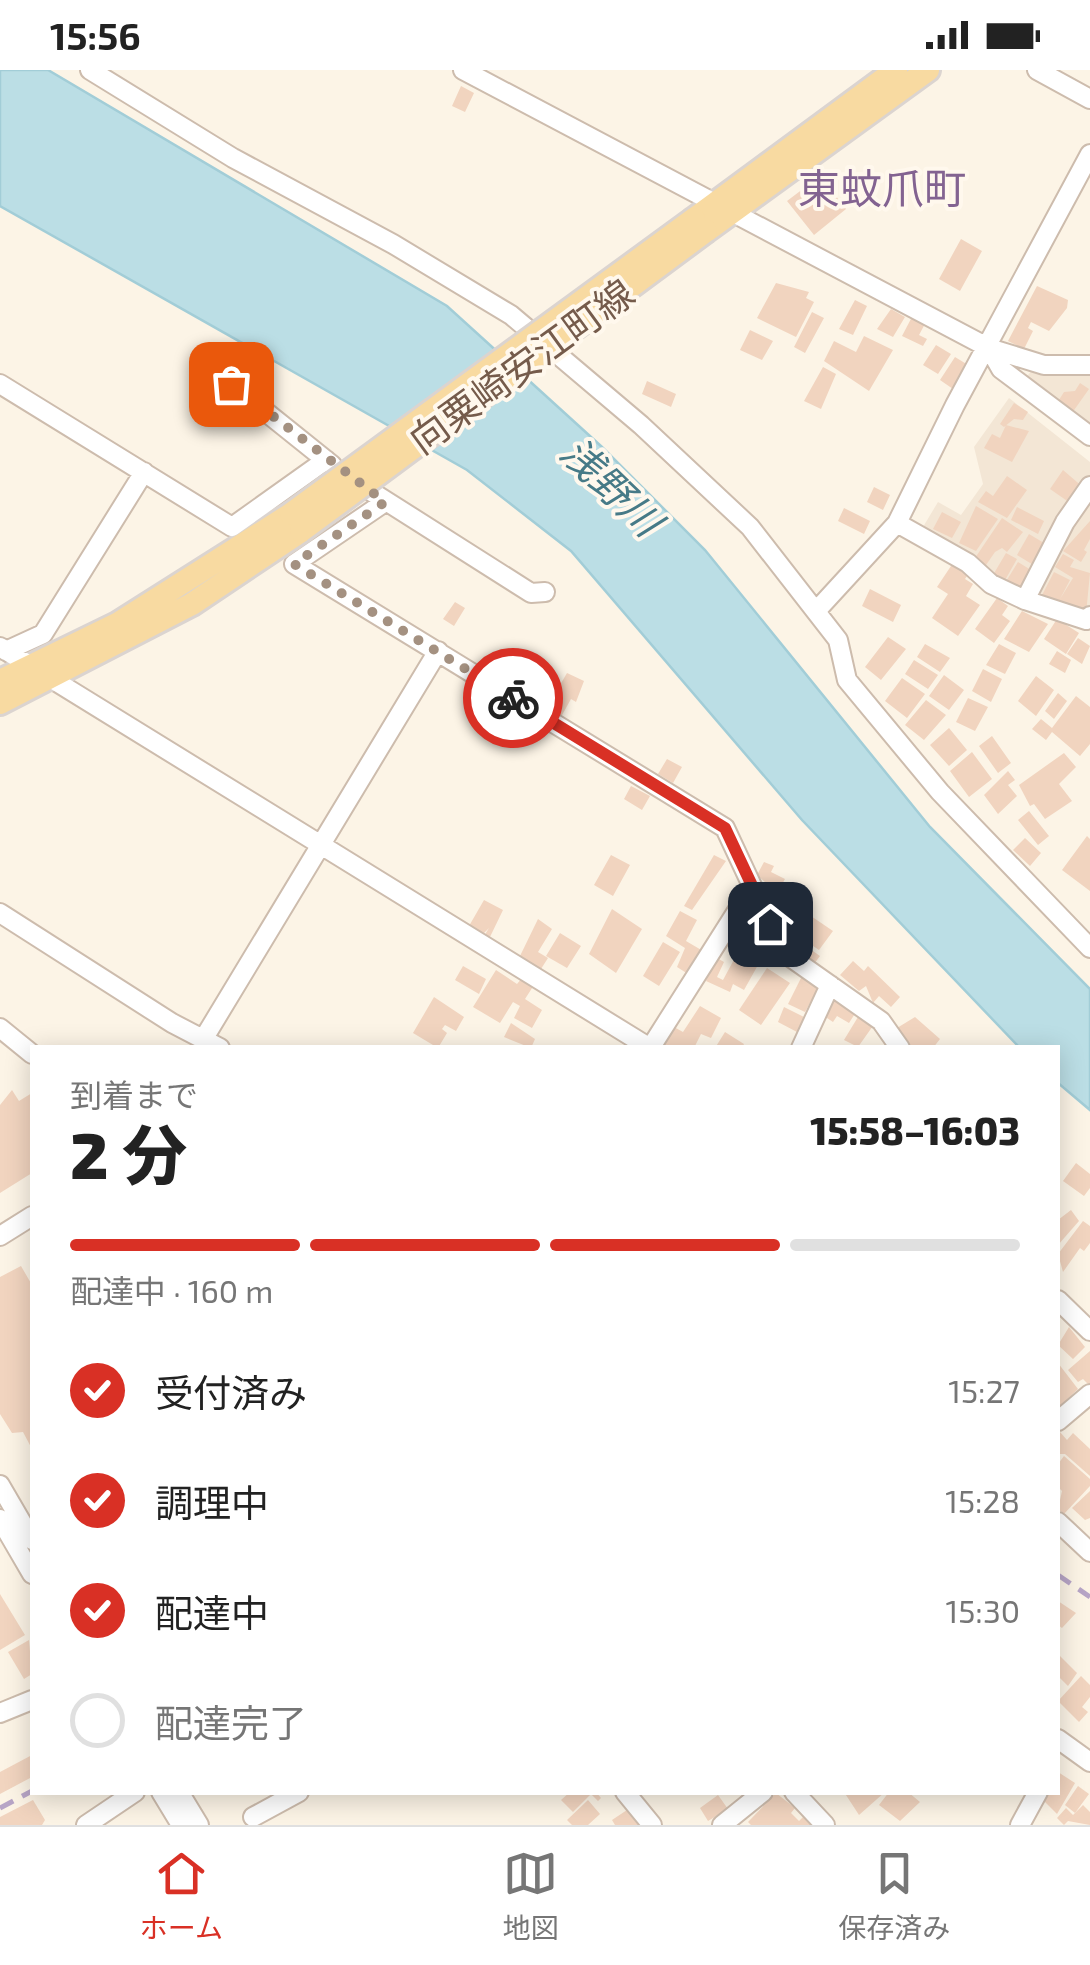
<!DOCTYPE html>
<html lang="ja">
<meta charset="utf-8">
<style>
:root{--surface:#fff;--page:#f2f2f2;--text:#222;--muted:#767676;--line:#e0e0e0;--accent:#d93025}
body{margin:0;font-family:"Exo 2","Noto Sans JP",sans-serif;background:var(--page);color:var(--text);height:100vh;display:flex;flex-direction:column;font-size:38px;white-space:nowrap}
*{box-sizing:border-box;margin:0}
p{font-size:32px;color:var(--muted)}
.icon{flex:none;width:55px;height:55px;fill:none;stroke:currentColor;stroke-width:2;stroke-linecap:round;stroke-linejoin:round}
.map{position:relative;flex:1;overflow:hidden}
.sheet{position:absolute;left:30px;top:975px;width:1030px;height:750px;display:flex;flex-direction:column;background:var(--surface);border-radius:0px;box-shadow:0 5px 25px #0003}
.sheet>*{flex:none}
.pin{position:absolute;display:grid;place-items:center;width:85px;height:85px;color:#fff;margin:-42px;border-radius:20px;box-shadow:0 5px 15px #0006}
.courier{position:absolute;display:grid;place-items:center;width:100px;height:100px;margin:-50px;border:8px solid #d93025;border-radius:50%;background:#fff;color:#222;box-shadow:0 2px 12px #0007}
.overview em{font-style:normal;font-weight:800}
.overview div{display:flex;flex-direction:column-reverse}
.overview{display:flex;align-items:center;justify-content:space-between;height:170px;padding:0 40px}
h1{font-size:65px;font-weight:800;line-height:75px}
.bar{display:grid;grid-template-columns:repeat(4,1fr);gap:15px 10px;align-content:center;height:120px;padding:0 40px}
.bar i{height:12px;border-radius:8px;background:var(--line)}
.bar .current{background:var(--accent)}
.bar p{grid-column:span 4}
ol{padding:0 40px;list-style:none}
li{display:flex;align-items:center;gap:30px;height:110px}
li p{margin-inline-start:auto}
li .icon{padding:10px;border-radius:50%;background:var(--accent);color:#fff;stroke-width:4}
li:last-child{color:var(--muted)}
li i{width:55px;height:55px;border:5px solid var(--line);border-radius:50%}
.status{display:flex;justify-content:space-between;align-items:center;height:70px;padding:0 50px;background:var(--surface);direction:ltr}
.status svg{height:28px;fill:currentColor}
.dock{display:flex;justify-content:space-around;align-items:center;height:140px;border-top:2px solid var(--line);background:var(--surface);font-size:28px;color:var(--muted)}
.dock a{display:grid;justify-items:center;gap:5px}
.dock .current{color:var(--accent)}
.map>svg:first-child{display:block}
.residential{fill:#f3e6d5}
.water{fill:#bbdee5;stroke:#a2cdd7;stroke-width:2.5}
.building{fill:#f1d4bf}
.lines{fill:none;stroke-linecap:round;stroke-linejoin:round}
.minor-casing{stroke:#cdbcad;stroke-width:22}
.major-casing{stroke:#dbd4d0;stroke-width:28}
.minor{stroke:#fff;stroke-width:18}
.major{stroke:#f8daa1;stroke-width:22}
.rail{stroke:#b7a5c6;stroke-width:5;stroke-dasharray:15 10;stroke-linecap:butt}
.major-bridge-casing{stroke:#dbd4d0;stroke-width:28;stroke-linecap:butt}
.major-bridge{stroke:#f8daa1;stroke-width:22}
.done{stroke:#a49181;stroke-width:10;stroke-dasharray:0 18}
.route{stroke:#d93025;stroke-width:12}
.labels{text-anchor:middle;stroke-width:8;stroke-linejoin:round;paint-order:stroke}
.street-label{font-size:38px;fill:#755b4b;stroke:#fff8ed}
.water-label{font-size:40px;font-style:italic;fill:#467a87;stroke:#fff8ed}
.quarter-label{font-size:42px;fill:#836391;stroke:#fff8ed}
</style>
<div class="status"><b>15:56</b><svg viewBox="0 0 49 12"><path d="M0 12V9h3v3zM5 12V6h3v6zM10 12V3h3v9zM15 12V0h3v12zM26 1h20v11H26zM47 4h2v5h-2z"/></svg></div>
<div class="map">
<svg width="1090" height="1755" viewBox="0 0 1090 1755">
<rect width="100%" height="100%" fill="#fcf4e6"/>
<!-- residential -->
<path class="residential" d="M1033,299L1090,305V359L1024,310Z
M1009,328L1090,392V405L1061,450L1025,522L923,457L938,432L961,445L983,414L974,377Z
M1090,425V538L1083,544L1030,528Z"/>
<!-- water -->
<path class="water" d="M0,0H48L447,236L602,377L705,480L930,757L1090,919V1040L1058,1013V978L1019,977L802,750L571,481L467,400L0,136Z"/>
<!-- building -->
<path class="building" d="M461,16L474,23L465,42L452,36Z
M820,106L846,139L814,165L787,131Z
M961,169L982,181L960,221L939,209Z
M776,213L809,222L806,228L814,232L796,267L757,248Z
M1037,216L1068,230L1067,238L1049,261L1031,252L1028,258L1033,261L1024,279L1008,271Z
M855,230L867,236L853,265L839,259Z
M891,239L905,247L893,267L877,259Z
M812,242L824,248L805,283L794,277Z
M913,245L926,252L919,265L927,269L923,276L902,266Z
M750,260L773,271L762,290L740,280Z
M864,266L893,280L869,321L824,291L834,271L856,282Z
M936,275L951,284L938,304L923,295Z
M955,287L968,295L953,319L940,310Z
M823,297L836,304L821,339L804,331Z
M647,311L676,324L671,337L642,324Z
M1080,313L1089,319L1072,343L1057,333L1064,322L1075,321Z
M1014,333L1028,342L1023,350L1014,349L1004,357L1000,354Z
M1006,355L1029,361L1012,392L984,378L992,364L1000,368Z
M1063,400L1084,418L1073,435L1050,419Z
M1007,406L1027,420L1007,448L978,432L986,421L993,426Z
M874,417L890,425L883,440L867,432Z
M976,436L998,449L976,481L959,473Z
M1017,437L1044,451L1038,464L1011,450Z
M844,438L870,451L864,464L838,451Z
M942,442L961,452L952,468L933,459Z
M1002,448L1023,462L1007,482L1002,478L995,482L986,495L975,488Z
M1090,451V469L1084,480L1087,482L1081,492L1063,481Z
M1029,464L1049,476L1035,496L1017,485Z
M1006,483L1017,489L1004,512L993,505Z
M1063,484L1074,490L1070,497L1090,503L1086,544L1040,529L1054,502L1070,510L1060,529L1073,508L1055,497Z
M955,490L971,500L965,509L973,514L966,526L980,535L958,566L932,548L948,524L937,517Z
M1018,492L1039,505L1026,527L1005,513Z
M870,519L901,535L893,552L862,536Z
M997,528L1008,536L1002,545L1010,551L994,573L975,559Z
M455,532L465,538L454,556L443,549Z
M1022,541L1048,554L1029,582L1004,569Z
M1057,549L1079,563L1066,584L1044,569Z
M888,567L906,579L881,610L865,597Z
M1078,568L1090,576L1082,594L1067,584Z
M925,574L950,588L940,602L917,587Z
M999,574L1016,583L1005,604L986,595Z
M1057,581L1071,590L1065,603L1049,594Z
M914,590L938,605L928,619L905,604Z
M983,599L1002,609L991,632L972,621Z
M567,603L584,611L576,632L571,629L561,647L546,639Z
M944,605L964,620L949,640L929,626Z
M1036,606L1054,620L1036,646L1018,631Z
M902,608L925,624L907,648L885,631Z
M1058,623L1067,631L1054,649L1045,641Z
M1076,626L1090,637V674L1080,686L1052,662L1046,670L1032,659L1041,649L1052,658Z
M968,628L988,637L975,661L956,652Z
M926,630L946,645L924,670L905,655Z
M949,658L967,680L949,696L930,675Z
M992,666L1011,693L998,703L979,676Z
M972,682L992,709L969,727L950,701Z
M1064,683L1076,697L1059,714L1072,731L1045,749L1034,734L1030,736L1019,715Z
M667,689L682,697L673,713L658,704Z
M1008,701L1015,710L1008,715L1017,726L998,744L984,725Z
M631,716L650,726L642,740L624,729Z
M1029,741L1049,766L1038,775L1018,750Z
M1087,766L1090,769V821L1062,800Z
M1025,768L1041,783L1030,796L1013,780Z
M611,785L630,795L613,826L594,815Z
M714,785L726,791L692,840L684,836Z
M764,792L774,796L771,802L785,809L773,830L765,825L766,813L757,805Z
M484,830L503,840L489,869L484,866L489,858L483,864L469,856Z
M745,838L758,843L753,851L762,855L756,864L736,853Z
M612,839L642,859L616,903L589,884Z
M680,841L697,850L686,871L703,881L688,904L677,897L685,878L666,866Z
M808,844L833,861L819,880L794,863Z
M538,849L552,859L538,882L548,888L541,899L520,886Z
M560,863L581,876L567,898L546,886Z
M796,869L820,886L814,894L790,878Z
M663,872L680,882L659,916L643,906Z
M737,884L758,895L744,920L733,914L730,922L706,911L717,888L724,892L717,907L723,910Z
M853,891L864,901L868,896L900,927L891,937L879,926L873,933L866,916L859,921L840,905Z
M463,896L486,909L479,924L455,910Z
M767,898L790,913L761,955L739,940Z
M496,900L517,914L522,908L534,915L525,929L542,940L532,958L514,948L520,936L513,932L500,953L473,937Z
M802,906L819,917L805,942L788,934Z
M434,927L464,947L456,961L445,955L442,959L447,963L438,978L413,963Z
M834,929L856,942L849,953L837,946L833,952L824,946Z
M700,936L721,948L711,968L701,964L694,978L664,975L674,957L683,962Z
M784,937L804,947L797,962L778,952Z
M861,942L875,953L858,977L844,970Z
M915,947L940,969L933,978H913L897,958Z
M511,953L535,969L531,978L504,967Z
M725,962L744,974L742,978H715Z
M12,1020L19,1031L32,1023V1103L0,1123V1035Z
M1076,1093L1090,1104V1118L1084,1126L1063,1111Z
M1071,1140L1079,1151L1058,1175V1150Z
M1083,1151L1090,1156V1173L1084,1181L1080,1178L1063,1202L1058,1184Z
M21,1196L32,1215V1379L23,1362L12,1363L0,1344V1207Z
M1069,1257L1085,1277L1073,1289L1058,1275Z
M1090,1281V1316L1083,1309L1078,1312L1068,1300Z
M1058,1293L1078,1319L1060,1336L1058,1333Z
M1060,1362L1067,1370L1073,1363L1090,1379V1406L1065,1384H1059Z
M1064,1386L1090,1409V1416L1064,1444L1058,1439L1062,1421L1058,1417V1394Z
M1090,1421V1448L1085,1450L1072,1438Z
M0,1524L25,1565L0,1580Z
M1058,1531L1076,1543L1062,1558L1058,1555Z
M29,1570L32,1604L24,1609L8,1582Z
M1058,1584L1077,1603L1068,1616L1058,1606Z
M1081,1606L1090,1615V1627L1082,1637L1088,1642L1079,1652L1058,1631Z
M32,1685V1707L0,1724V1702Z
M1058,1702L1075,1713L1057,1744L1041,1728L1045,1722H1058Z
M1078,1716L1089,1724L1075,1743L1065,1735Z
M570,1722H596L601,1728L598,1731L591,1724L573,1742L561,1730Z
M844,1722H885L859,1745Z
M889,1722H908L920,1732L900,1751L879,1735Z
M776,1723L795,1738L791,1743L799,1751L805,1745L815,1755H751L748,1752Z
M718,1725L728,1739L708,1751L700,1738Z
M33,1730L45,1750L42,1755H0V1747Z
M588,1730L600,1744L588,1755H572L567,1750Z
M1083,1735L1090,1742V1755L1068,1751L1064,1755L1057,1748L1066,1738L1073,1745Z
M630,1738L641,1755H615L612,1750Z"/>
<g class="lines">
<!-- minor casing -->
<g class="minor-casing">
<path id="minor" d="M90,0L233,88L393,174L511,245L641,355L750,457L838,570L847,610L940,722L1090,878
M463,0L989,278L1044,295H1090
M1037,0L1090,29
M989,278L1001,299L1090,366
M0,314L232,457L326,390
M231,314L332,395
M353,410L531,523L545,522
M385,432L294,494L725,758L783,882L881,951L900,978
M897,453L968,493L991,514L1025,530L1065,452L1090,416
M1025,530L1086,550L1090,546
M818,539L897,453L955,335L1090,84
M0,577L650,978
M6,581L43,564L144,402
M0,843L172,953L220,978
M0,958L32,984
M204,968L438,581
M651,977L751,819
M801,978L830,915
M0,1166L32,1146
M1058,1230L1090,1261
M1058,1351L1090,1324
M0,1415L32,1470
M0,1449L32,1504
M1058,1452L1090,1482
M0,1643L32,1630
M1058,1669L1090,1692
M161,1722L181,1755
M179,1722L199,1755
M625,1722L652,1755
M794,1722L825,1755
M253,1747L299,1722
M86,1755L135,1722
M722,1755L763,1722
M1020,1755L1038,1722"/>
</g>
<!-- major casing -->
<g class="major-casing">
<path id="major" d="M694,149L896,0
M706,161L928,0
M0,611L117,554L291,444
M0,633L192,534L301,461"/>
</g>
<!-- minor -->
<use href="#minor" class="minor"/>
<!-- major -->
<use href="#major" class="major"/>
<!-- rail -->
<path class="rail" d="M1058,1505L1090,1527
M0,1738L32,1721"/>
<!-- major-bridge casing -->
<g class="major-bridge-casing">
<path id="major-bridge" d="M291,444L694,149
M301,461L706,161"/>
</g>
<!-- major-bridge -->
<use href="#major-bridge" class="major-bridge"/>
</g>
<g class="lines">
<!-- done -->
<path class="done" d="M231,314L385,432L294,494L513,628"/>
<!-- route -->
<path class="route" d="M513,628L725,758L770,854"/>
</g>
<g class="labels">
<!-- street labels -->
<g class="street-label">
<text transform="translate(522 297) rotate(-36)" y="13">向粟崎安江町線</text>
</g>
<!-- water labels -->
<g class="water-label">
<text transform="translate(611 417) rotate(44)" y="14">浅野川</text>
</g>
<!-- quarter labels -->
<g class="quarter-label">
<text x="882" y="134">東蚊爪町</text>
</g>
</g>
</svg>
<div class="pin" style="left:231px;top:314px;background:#ea580c"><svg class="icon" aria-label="bag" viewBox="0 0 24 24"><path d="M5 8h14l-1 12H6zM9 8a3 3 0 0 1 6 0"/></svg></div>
<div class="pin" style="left:770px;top:854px;background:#1f2937"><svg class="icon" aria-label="home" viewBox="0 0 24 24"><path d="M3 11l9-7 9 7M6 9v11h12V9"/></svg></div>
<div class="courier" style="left:513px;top:628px"><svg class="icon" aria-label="bike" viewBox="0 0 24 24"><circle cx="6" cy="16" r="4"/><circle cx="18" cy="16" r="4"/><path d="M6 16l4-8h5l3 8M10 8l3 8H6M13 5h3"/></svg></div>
<section class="sheet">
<div class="overview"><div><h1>2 分</h1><p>到着まで</p></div><em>15:58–16:03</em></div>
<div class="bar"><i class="current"></i><i class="current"></i><i class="current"></i><i></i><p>配達中 · 160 m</p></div>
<ol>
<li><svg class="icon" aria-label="check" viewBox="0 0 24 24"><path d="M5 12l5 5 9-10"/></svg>受付済み<p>15:27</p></li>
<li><svg class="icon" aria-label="check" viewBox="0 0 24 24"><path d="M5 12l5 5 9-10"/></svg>調理中<p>15:28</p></li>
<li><svg class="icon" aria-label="check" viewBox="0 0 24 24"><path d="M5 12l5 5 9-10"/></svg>配達中<p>15:30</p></li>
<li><i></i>配達完了</li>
</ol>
</section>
</div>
<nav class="dock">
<a class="current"><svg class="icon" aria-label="home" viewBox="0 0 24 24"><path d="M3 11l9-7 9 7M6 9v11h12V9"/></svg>ホーム</a>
<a><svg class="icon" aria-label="map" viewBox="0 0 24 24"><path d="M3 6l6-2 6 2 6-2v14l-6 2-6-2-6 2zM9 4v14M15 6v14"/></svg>地図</a>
<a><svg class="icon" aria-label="saved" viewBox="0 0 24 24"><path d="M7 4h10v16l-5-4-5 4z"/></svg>保存済み</a>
</nav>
